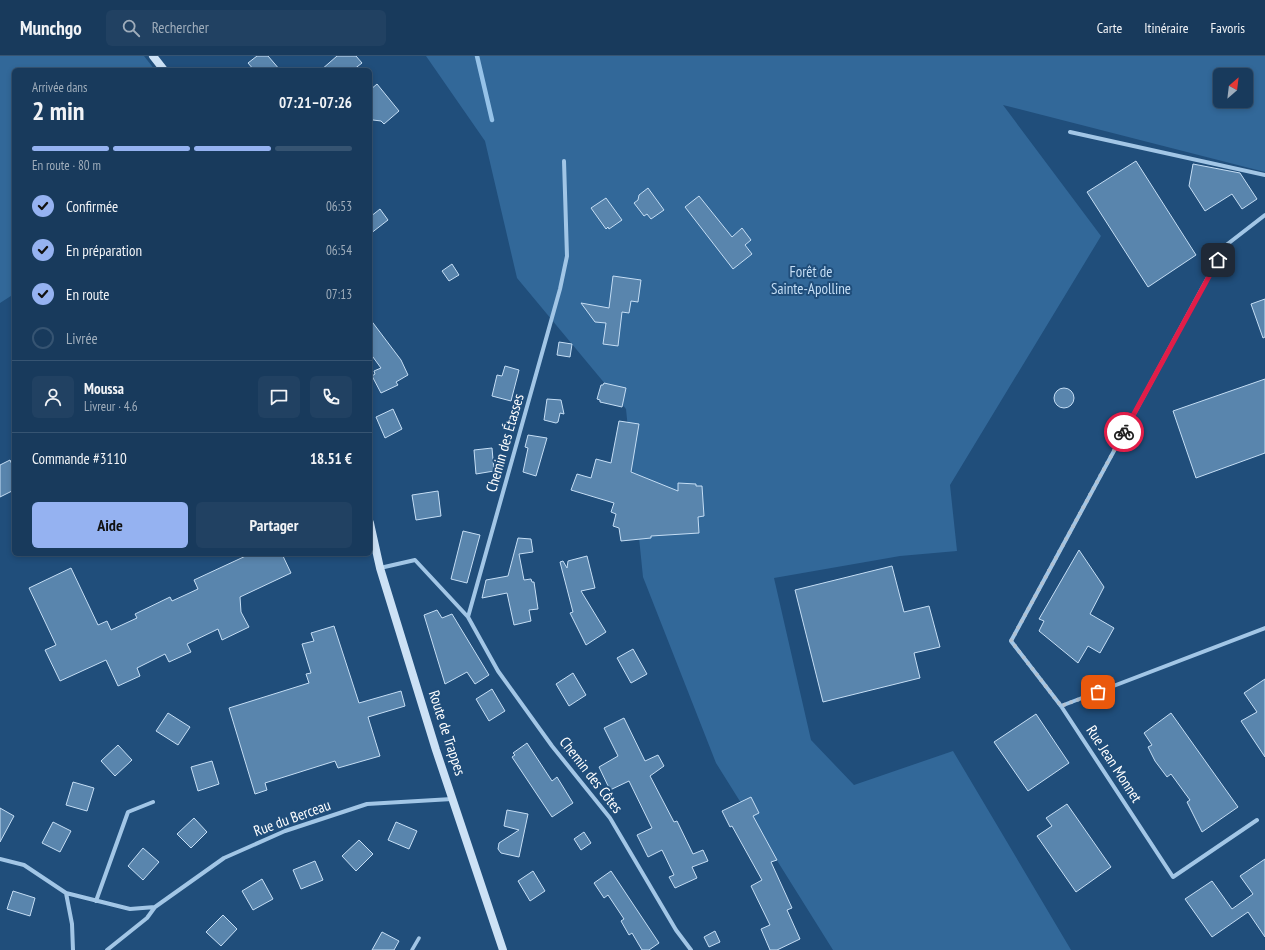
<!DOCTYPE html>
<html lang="fr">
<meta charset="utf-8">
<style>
:root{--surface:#183a5c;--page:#214162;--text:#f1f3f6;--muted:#9fadbb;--line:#365472;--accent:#95b2f1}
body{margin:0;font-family:"PT Sans Narrow",sans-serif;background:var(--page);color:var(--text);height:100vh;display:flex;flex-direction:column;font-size:15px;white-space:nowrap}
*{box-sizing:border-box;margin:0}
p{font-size:13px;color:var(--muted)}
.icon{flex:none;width:22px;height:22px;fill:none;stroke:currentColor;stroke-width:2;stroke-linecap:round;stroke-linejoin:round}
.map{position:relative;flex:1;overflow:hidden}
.details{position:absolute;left:12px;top:12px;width:360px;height:488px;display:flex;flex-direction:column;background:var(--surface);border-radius:6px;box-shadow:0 2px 6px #0003,0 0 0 1px var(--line)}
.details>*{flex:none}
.needle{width:26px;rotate:28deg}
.controls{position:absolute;left:1213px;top:12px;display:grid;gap:8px}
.controls a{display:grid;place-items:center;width:40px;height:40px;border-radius:6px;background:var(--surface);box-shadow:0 2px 6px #0003,0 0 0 1px var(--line);font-size:20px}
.pin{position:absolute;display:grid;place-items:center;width:34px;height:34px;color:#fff;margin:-17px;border-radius:8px;box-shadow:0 2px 6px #0006}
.courier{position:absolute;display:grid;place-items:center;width:40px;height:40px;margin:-20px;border:3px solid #e11d48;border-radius:50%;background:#fff;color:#222;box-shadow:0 1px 5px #0007}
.summary em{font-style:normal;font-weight:800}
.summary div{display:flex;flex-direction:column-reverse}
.summary{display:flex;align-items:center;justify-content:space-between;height:68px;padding:0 20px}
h1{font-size:26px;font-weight:800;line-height:30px}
.bar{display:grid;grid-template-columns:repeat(4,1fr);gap:6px 4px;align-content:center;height:48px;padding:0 20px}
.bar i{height:5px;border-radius:3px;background:var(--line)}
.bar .current{background:var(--accent)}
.bar p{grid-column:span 4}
.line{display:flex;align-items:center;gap:10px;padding:0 20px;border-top:1px solid var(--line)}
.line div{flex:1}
.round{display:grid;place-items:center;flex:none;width:42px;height:42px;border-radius:6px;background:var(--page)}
ol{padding:0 20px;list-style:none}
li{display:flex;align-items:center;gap:12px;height:44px}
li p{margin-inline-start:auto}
li .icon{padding:4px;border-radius:50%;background:var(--accent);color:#111;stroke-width:4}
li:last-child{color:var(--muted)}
li i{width:22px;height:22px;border:2px solid var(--line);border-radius:50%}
.primary-button{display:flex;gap:8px;margin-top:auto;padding:8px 20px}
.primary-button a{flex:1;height:46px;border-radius:6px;background:var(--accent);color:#111;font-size:16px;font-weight:800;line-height:46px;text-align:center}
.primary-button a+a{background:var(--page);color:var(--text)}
header{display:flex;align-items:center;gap:24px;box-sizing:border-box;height:56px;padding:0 20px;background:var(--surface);border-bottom:1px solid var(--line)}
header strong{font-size:19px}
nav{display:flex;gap:22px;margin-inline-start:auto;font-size:14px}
.search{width:280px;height:36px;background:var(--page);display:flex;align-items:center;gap:10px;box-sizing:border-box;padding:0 14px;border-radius:6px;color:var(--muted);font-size:15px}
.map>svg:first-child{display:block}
.green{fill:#326899;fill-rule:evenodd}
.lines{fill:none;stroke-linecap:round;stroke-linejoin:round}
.stream{stroke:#95c2e8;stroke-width:4.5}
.building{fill:#5985ad;stroke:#c5def5}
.pedestrian{stroke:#a2c6e6;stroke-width:3.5}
.minor{stroke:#a2c6e6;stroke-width:4}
.secondary{stroke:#cce1f5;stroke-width:8}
.done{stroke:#b1c1d1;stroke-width:4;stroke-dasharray:0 7.2}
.route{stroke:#e11d48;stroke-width:5}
.labels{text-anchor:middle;stroke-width:4;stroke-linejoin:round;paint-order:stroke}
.park-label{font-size:15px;fill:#c5def5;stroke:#204e7b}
.street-label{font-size:15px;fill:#fff;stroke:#204e7b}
</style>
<header>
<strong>Munchgo</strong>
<div class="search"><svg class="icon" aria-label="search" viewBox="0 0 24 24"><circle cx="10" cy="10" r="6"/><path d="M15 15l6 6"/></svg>Rechercher</div>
<nav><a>Carte</a><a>Itinéraire</a><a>Favoris</a></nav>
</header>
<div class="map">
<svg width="1265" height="894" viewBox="0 0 1265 894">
<rect width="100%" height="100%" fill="#204e7b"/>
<!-- green -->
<path class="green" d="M0,0H144L155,14H14V238L0,247Z
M426,0H1265V116L1003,49L1101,180L950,429L957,495L900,500L774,522L811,684L854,729L953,695L1071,894H833L716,707L643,521L626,353L517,222L485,85ZM1220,19H1246V45H1220Z"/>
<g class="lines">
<!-- stream -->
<path class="stream" d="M477,0L492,64"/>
</g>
<!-- building -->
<path class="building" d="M257,0H268L280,14H254L248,7Z
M337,0H356L362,7L353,14H321Z
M377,28L399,55L384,68L381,65L373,64L370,60V34Z
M1136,105L1196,199L1148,231L1087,136Z
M1193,108L1240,117L1257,143L1242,153L1232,138L1205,155L1189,130Z
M648,132L664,154L651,163L647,158L644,160L634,147L638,144L639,139Z
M699,140L732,181L742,172L751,184L745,189L752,198L733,213L685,151Z
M606,142L622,164L609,173L608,171L606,173L591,152Z
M380,153L388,164L370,178V161Z
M452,208L459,219L449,225L442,215Z
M613,220L641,224L638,246L631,245L629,257L622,256L618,290L603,288L606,267L595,266L581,247L609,252Z
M1265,243V281L1263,282L1251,248Z
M370,263L401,304L408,319L396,326L398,329L381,337L372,320L375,318L374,315L381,312L370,297Z
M559,286L572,288L570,301L557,299Z
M505,310L519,314L511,345L492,340L497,319L502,320Z
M1265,323V397L1196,422L1173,355Z
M604,327L626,332L622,351L600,346V344L597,343L601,329H603Z
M1054 342a10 10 0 1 1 20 0a10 10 0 1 1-20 0Z
M547,343L561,344L564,358L560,357L558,366L556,367L544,364Z
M393,353L402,373L385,382L376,361Z
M619,365L639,368L631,416L678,435V427L696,428V430H702L704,460L698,461L699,477L651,480V482L621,485L619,472L613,470L616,458L611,456L614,447L571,434L577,418L591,422L596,403L611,407Z
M528,379L547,382L536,420L523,416L528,392L525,391Z
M492,392L494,415L476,418L474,394Z
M10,404L14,413V434L0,441V409Z
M438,435L441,460L416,464L412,439Z
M463,475L480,479L467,527L451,523Z
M518,482L531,483L533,496L519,498L524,524L531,523L532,526H534L538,553L529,554L531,565L514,569L507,537L482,542L486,524L508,520Z
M1079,494L1104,531L1090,558L1114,572L1100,597L1088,590L1078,607L1039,575L1044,565L1039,563Z
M250,498H282L291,517L240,541L241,556L249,571L222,584L218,573L187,588L191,596L169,606L165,598L137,612L140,620L118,630L106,604L60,625L45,594L56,589L29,532L71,512L98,569L107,565L111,574L137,562L135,558L170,541L172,545L198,533L194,524Z
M587,500L595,532L581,535L606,576L586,589L570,557L573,556L560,506L563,505L567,512L568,505Z
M892,510L904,556L929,550L940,591L914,597L920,622L823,646L795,534Z
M437,554L442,562L452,558L489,619L475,628L467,616L445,628L424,559Z
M334,570L359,647L401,635L405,650L368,661L380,700L338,712L335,705L319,710L265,727L267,734L255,738L229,652L309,627L306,618L311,617L302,588L314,585L311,577Z
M633,593L647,618L631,627L617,602Z
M573,617L586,639L569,650L556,628Z
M1265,623V701L1241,665L1257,656L1244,637Z
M492,633L505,655L489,665L476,643Z
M168,657L190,671L178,689L156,675Z
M1171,657L1238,751L1202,776L1187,746L1190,744L1171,718L1167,721L1155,705L1148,691L1152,689L1144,677Z
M1036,658L1069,707L1028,735L994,686Z
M624,662L645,705L658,699L664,710L650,720L674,766L677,765L693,798L703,794L708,805L692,811L697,822L675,832L669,821L674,819L662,794L648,801L637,779L652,772L629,725L610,734L599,711L618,700L604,672Z
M527,687L552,725L557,721L573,747L552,761L512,701L515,699L513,697Z
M118,689L132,704L115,720L101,705Z
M212,705L219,728L198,735L191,711Z
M73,726L94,732L87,755L66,749Z
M751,741L759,757L753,760L777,804L771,806L792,852L787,854L800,883L777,894H770L761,873L770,869L751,830L762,824L732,770L730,771L722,755Z
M1067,748L1111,811L1076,836L1037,780L1052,770L1046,762Z
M0,752L14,760L0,786Z
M507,754L528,758L519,801L501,797L498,793L499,787L519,774L504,770Z
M194,762L207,776L191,792L177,778Z
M53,766L71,775L60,796L42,787Z
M396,766L417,775L409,793L388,784Z
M584,776L591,787L581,794L574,783Z
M359,784L373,798L356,815L342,800Z
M143,792L159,806L143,824L128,810Z
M1265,803V881L1248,856L1212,881L1185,843L1212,825L1232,853L1253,838L1240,820Z
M315,805L323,824L301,833L293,814Z
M533,815L545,835L530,845L518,825Z
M611,815L659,887L649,894H642L632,877L629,879L621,865L624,863L608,839L604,842L594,827Z
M262,823L273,843L253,854L242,835Z
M13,835L35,842L30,860L7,853Z
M223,859L237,873L221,890L206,876Z
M715,875L720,886L709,891L704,881Z
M382,876L399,885L394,894H372Z"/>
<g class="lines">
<!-- pedestrian -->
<path class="pedestrian" d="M412,894L419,882"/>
<!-- minor -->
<path class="minor" d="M1070,76L1265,119
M380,512L415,504L468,561L560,233L567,200L564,105
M468,561L498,615L552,690L610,762L676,874L691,894
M1061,650L1265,572
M1257,764L1173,821L1061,650L1011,585L1225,190L1265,159
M0,803L24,809L66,837L130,853L155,851L224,802L285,775L367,748L452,743
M66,837L72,868L73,894
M96,845L128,756L153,746
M107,894L147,862L155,851"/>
<!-- secondary -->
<path class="secondary" d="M153,0L164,14
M370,467L380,512L436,694L503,894"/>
</g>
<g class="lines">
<!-- done -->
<path class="done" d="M1098,636L1061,650L1011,585L1124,376"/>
<!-- route -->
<path class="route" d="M1124,376L1218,204"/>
</g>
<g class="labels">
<!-- park labels -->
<g class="park-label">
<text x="811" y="221">Forêt de<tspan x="811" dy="17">Sainte-Apolline</tspan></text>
</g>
<!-- street labels -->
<g class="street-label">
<text transform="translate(505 387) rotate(-74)" y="5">Chemin des Étasses</text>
<text transform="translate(447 677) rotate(72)" y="5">Route de Trappes</text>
<text transform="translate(1114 708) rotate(57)" y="5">Rue Jean Monnet</text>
<text transform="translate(591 719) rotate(52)" y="5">Chemin des Côtes</text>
<text transform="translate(292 762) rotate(-20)" y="5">Rue du Berceau</text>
</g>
</g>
</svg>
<div class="controls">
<a><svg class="needle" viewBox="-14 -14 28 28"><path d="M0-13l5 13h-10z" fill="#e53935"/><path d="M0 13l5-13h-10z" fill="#9fadbb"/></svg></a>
</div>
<div class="pin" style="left:1098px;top:636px;background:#ea580c"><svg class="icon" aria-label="bag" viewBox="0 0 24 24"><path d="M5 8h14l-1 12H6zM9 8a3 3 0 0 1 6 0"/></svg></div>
<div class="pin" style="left:1218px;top:204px;background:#1f2937"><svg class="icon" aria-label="home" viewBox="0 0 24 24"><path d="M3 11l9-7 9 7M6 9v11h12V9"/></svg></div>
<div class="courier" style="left:1124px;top:376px"><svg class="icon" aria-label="bike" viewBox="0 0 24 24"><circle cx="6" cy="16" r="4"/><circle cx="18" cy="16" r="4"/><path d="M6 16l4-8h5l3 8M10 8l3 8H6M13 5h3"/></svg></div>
<section class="details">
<div class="summary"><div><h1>2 min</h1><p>Arrivée dans</p></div><em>07:21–07:26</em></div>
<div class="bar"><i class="current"></i><i class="current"></i><i class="current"></i><i></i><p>En route · 80 m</p></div>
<ol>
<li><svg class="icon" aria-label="check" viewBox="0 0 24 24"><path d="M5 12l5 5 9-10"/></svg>Confirmée<p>06:53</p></li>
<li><svg class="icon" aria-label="check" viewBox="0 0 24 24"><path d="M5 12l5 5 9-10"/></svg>En préparation<p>06:54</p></li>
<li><svg class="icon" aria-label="check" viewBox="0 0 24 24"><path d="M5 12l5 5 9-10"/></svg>En route<p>07:13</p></li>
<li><i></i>Livrée</li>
</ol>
<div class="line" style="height:72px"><a class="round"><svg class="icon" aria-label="person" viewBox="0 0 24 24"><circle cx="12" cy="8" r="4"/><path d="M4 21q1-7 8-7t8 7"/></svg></a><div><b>Moussa</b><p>Livreur · 4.6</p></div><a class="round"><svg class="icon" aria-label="chat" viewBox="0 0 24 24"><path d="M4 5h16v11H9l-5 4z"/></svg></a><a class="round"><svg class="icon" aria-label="phone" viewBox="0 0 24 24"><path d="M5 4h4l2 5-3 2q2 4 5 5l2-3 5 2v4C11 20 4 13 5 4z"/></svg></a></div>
<div class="line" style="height:52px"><div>Commande #3110</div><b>18.51 €</b></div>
<div class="primary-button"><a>Aide</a><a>Partager</a></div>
</section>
</div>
